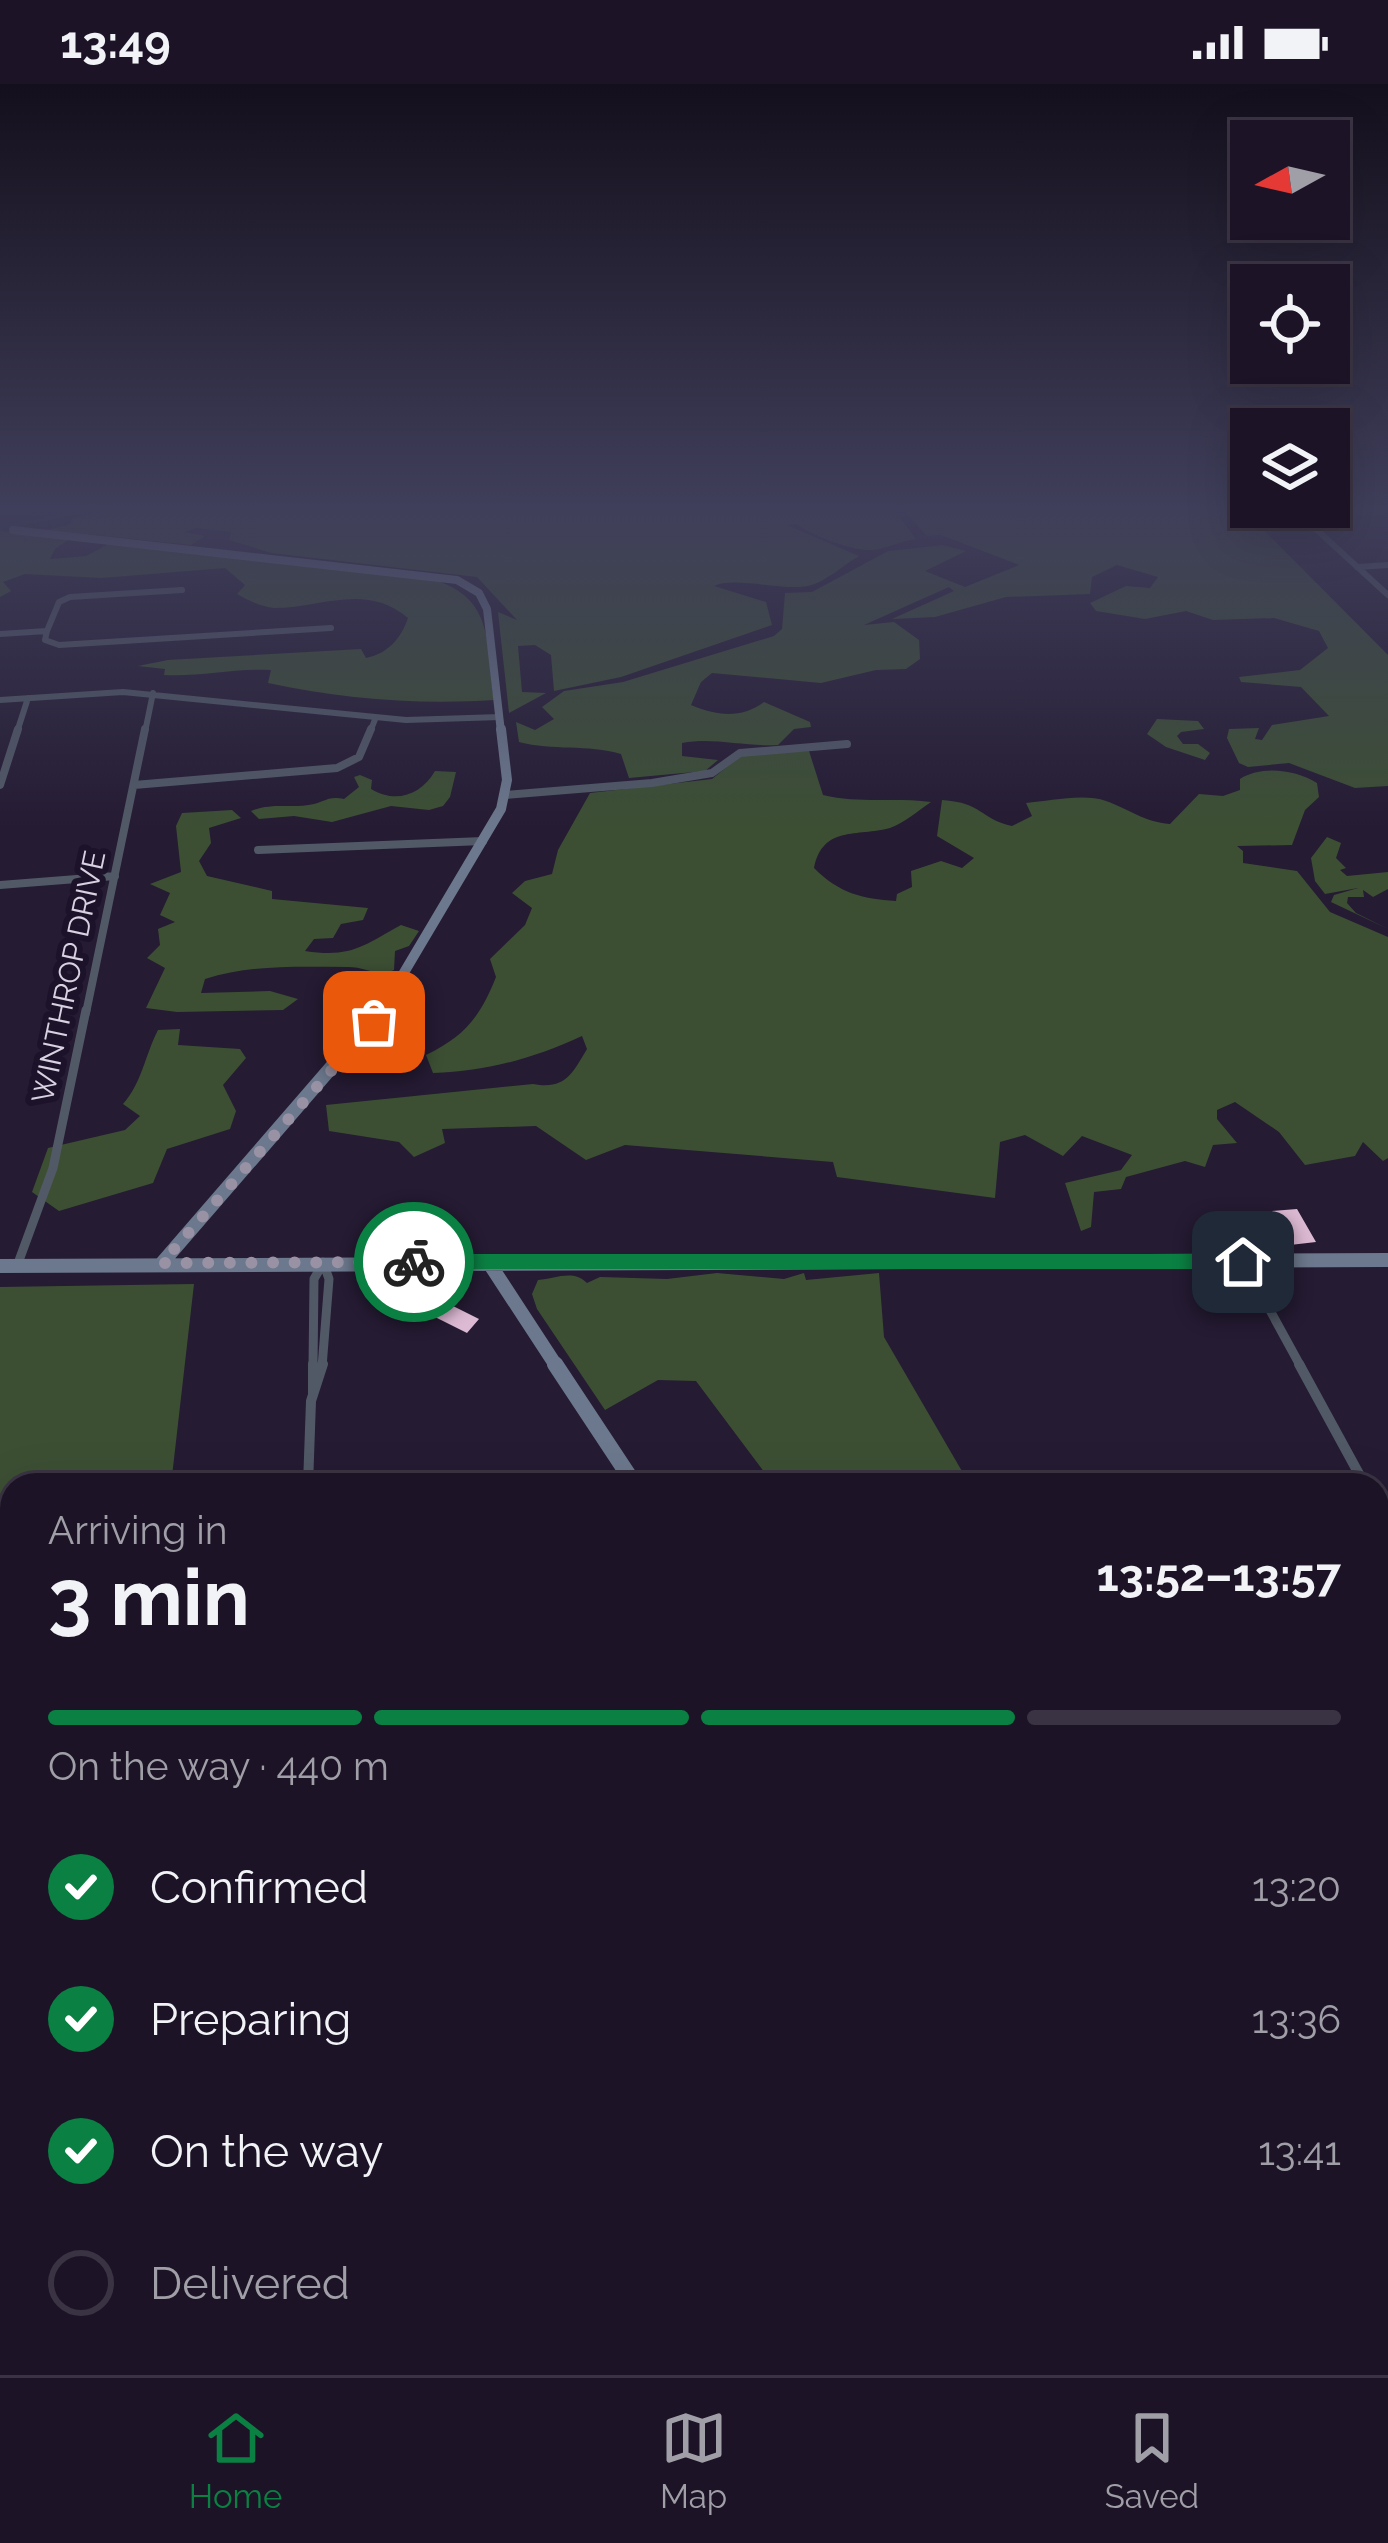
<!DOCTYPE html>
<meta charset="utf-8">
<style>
:root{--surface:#1c1426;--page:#251d2e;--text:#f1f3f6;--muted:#a09ea7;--line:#3a3343;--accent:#0b8043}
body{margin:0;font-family:Raleway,sans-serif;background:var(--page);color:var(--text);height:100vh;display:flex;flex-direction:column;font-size:45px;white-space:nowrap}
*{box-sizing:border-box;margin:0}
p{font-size:39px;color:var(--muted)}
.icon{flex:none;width:66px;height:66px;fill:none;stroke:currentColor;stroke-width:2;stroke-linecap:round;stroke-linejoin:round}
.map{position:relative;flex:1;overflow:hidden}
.sheet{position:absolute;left:0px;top:1389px;width:1389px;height:903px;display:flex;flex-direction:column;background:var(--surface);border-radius:36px 36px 0 0;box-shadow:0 12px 48px #0002,0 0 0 3px var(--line)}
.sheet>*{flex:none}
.needle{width:78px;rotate:262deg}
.fabs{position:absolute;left:1230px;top:36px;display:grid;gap:24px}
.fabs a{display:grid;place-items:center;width:120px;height:120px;border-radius:0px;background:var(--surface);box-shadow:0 12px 48px #0002,0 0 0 3px var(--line);font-size:60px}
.pin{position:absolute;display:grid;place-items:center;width:102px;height:102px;color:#fff;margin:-51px;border-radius:24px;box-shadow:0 6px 18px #0006}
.courier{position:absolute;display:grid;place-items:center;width:120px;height:120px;margin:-60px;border:9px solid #0b8043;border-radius:50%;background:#fff;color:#222;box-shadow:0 3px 15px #0007}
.head em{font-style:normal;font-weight:700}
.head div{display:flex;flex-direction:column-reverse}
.head{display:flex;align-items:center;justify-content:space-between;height:204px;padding:0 48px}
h1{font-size:78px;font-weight:700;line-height:90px}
.bar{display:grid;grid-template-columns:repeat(4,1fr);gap:18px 12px;align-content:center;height:144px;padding:0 48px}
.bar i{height:15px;border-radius:9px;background:var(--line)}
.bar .on{background:var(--accent)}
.bar p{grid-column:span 4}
ol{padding:0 48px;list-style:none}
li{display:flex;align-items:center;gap:36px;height:132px}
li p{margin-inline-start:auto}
li .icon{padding:12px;border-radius:50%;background:var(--accent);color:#fff;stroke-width:4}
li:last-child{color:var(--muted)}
li i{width:66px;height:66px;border:6px solid var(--line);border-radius:50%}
.status{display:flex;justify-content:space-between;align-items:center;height:84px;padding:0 60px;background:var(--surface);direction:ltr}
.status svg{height:33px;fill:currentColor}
.menu{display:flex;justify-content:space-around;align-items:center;height:168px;border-top:3px solid var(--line);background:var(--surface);font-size:33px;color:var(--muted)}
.menu a{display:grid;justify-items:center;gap:6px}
.menu .on{color:var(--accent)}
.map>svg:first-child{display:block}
.green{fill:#3c4f33}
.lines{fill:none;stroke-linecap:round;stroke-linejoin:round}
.stream{stroke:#043a42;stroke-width:3}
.building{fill:#ddbad4}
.street-far4{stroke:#515966;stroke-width:6}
.street-far3{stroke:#515966;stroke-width:8}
.street-far2{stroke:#515966;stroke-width:9}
.street-far1{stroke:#515966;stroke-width:10}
.street{stroke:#515966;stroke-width:14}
.secondary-far4{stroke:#6c788d;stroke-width:8}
.secondary-far3{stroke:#6c788d;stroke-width:10}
.secondary-far2{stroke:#6c788d;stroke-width:14}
.secondary-far1{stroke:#6c788d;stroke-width:16}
.secondary{stroke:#6c788d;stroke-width:21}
.route{fill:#0b8043}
.done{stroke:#9991a4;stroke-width:12;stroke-dasharray:0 21.6}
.labels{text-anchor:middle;stroke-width:12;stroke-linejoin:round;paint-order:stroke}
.street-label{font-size:30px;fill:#d7d1e1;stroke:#1c1229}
</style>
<div class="status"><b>13:49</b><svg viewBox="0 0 49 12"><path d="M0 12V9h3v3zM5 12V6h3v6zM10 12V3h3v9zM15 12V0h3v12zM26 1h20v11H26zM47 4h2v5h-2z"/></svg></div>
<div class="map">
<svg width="1388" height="2291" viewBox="0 0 1388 2291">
<rect width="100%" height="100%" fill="#251b33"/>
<!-- green -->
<path class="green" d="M124,424H893L916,455C902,457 892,462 879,465C859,471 810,451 797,440L787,441L859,472C843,481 826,498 808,502C783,507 734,492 714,502L766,518L772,541L621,593L554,607L551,571L535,561L518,562L522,608L546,609L509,629L498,528L517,536L477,493L271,469L229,456L231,448L196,444L184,448L205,452L191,461L49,446L71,440L72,434Z
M902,424H1242L1388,571V702L1355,704L1289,679L1248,683L1239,679L1227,654L1229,645L1259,644L1255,655L1262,656L1272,641L1329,632L1301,603L1241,598L1239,593L1300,586L1328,564L1319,547L1274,534L1213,536L1186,527L1145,535L1096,527L1090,519L1126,502L1150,504L1158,493L1117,481L1092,493L1090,510L1006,513L935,533L892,535L954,507L949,503L864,541L894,538L919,556L920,575L906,585L876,586L821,599L712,589L701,598L691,621C717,632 741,635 764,618L810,638L811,643L794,645L778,661C744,663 714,653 682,659V672L718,676L705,687L629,694L621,670C587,660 553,667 519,658L516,638L535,646L554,635L542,623L564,607L623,598L774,552L782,545L785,509L812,508L888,467L943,461L966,467L925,487L965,503L1019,481L941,451L927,452Z
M0,447L70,455L55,465L50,475L86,472L110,459L431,495C495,513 486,559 494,616C420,621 340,615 268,599L271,586C234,584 200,593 164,591L165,585L138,582L168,576L361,565L366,574C387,570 401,555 408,534C366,498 321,524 274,524C261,523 248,516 237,510L245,501L225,484L101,494L25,490L3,498L11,507L0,513Z
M1157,635L1198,637L1204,645L1181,648L1177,652L1183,660H1198L1210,669L1205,676L1166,663L1147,650Z
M809,667L823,711C860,720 894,713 931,718C919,726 904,739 890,744C857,753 823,741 814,784C839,809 862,815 896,817L897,810L912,803L911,787L941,777L962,784L974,774L937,752L942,716C984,719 978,734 1012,742L1032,732L1026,719C1049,717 1084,709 1106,717C1129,725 1144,738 1170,740L1199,710L1223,712L1240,706V695C1262,681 1296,686 1317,699L1319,713L1305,726L1292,761L1237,762L1243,767V779L1297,787L1330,828L1388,853V1074L1383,1077L1363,1058L1355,1072L1305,1081L1279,1048L1235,1018L1217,1026V1035L1237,1059L1213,1061L1205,1083L1185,1077L1126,1093L1121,1105L1094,1108L1091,1143L1081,1147L1065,1099L1121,1086L1132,1071L1082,1052L1063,1072L1025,1051L1000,1058L995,1114L837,1093L833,1078L625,1061L586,1076L536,1042L442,1045L445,1059L414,1073L399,1058L329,1047L326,1021L533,1000C565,1006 572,990 587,965L582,952C532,975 487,987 433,989L426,971C465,952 480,933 496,893L490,875L525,841L532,824L512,809L525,797L552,790L558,766L590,709L712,695L743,670Z
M435,687L456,688L450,713L443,722L429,726L391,722L332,738L294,732L259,735L251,727C273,718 293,725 314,720C328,716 329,712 344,715L359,703L354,693L360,691L372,696L371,705C396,720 421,711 435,687Z
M232,726L241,734L209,744L211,759L199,777L207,792L272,807V815L368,824L363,836L341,840L333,854L314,855L305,867C351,874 363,862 401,841L419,847L409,862L395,867L394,886C376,893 366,883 348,883C300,883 252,880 205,895L201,909L270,907L298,915L283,926L177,928L146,924L165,884L147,874L160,861L158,845L175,838L160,831L170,809L150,800L181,788L176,742L182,729Z
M1327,753L1341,759L1336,774L1346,784L1340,786L1347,792L1388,788V805L1373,813L1363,806L1364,813H1348L1347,819L1356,829L1388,845L1331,818L1334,811L1358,804L1325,810L1315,797L1311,774Z
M180,945L178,961L240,965L246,974L223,1001L236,1027L230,1045L167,1065L153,1099L59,1127L32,1108L48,1064L125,1046L140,1032L123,1020C142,999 145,971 158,946Z
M717,1189L784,1195L804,1189L806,1196L879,1189L884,1253L970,1401H774L696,1297L658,1296L605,1326L537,1225L532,1210L538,1196C556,1195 572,1185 587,1199L600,1193L667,1195Z
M194,1200L171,1401H12V2280H73L72,2291H0V1203Z
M1377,2100L1388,2110V2291L1377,2280Z
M442,2280H971L977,2291H443Z"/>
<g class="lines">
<!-- stream -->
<path class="stream" d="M0,444L104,424"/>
</g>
<!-- building -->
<path class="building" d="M1297,1125L1316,1158L1290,1161L1272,1127Z
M447,1219L479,1235L467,1249L435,1233Z"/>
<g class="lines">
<!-- street-far4 -->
<path class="street-far4" d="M1293,424L1388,511
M1357,483L1388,481
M47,547L45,556L59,561L331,544
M47,547L59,518L70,513L182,506
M0,550L47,547
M0,616L123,608L406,636L500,633
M17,648L28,614
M145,648L153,609
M370,648L376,633"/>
<!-- street-far3 -->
<path class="street-far3" d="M0,701L18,645
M134,701L337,684L359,673L371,645
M506,711L652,699L712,689L740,669L847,660
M258,766L483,757
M0,801L115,792
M86,929L145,645"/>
<!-- street-far2 -->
<path class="street-far2" d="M1243,1177L1301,1283
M17,1182L53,1084L86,926
M313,1283L314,1195L322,1181
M322,1283L329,1195L323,1178"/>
<!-- street-far1 -->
<path class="street-far1" d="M1299,1280L1365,1401
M313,1311V1280
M308,1401L311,1317L323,1280
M1377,1423L1388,1444
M1377,1679L1388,1677"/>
<!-- street -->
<path class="street" d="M1377,1934L1388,1960
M270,2280V2291"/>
<!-- secondary-far4 -->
<path class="secondary-far4" d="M13,446L457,496L479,509L487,525L501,648"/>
<!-- secondary-far3 -->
<path class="secondary-far3" d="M380,929L501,725L507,696L501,645"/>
<!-- secondary-far2 -->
<path class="secondary-far2" d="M162,1179L381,926
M489,1179L557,1283
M0,1182L1388,1176"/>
<!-- secondary-far1 -->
<path class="secondary-far1" d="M555,1280L635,1401"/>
<!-- secondary -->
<path class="secondary" d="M1220,2280L1227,2291"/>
</g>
<!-- sky -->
<linearGradient id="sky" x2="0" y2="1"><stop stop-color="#140f1c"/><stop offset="0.57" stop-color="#403f5b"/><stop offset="1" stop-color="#403f5b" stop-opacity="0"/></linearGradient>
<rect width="1388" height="745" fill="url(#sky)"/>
<!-- route -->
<path class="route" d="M414,1170H1243L1253,1178L1243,1185H414L404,1178Z"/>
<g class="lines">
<!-- done -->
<path class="done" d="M374,938L162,1179L414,1178"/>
</g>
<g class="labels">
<!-- street labels -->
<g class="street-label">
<text transform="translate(69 893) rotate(-78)" y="10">WINTHROP DRIVE</text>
</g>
</g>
</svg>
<div class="fabs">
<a><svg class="needle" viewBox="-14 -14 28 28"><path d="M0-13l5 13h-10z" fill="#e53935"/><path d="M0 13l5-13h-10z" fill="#a09ea7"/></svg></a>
<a><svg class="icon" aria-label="locate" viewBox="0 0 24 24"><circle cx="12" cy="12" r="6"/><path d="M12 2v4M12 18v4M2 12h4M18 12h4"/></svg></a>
<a><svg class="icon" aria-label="layers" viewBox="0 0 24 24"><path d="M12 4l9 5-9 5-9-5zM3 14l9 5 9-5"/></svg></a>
</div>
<div class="pin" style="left:374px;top:938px;background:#ea580c"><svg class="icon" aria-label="bag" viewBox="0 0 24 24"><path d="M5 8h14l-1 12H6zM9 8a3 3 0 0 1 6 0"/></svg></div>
<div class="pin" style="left:1243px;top:1178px;background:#1f2937"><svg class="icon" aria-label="home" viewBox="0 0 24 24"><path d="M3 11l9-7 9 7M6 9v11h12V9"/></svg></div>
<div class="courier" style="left:414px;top:1178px"><svg class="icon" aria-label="bike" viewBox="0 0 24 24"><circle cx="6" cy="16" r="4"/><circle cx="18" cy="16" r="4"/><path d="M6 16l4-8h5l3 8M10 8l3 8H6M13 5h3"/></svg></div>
<section class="sheet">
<div class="head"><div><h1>3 min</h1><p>Arriving in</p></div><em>13:52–13:57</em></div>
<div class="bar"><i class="on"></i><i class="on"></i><i class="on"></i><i></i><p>On the way · 440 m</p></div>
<ol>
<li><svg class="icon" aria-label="check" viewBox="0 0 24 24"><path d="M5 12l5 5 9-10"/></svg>Confirmed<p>13:20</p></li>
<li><svg class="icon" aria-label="check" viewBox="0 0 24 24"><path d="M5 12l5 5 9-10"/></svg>Preparing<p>13:36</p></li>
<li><svg class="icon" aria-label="check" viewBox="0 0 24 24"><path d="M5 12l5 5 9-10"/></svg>On the way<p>13:41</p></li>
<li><i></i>Delivered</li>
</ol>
</section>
</div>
<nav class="menu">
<a class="on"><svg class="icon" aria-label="home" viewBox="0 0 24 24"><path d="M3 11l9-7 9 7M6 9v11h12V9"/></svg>Home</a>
<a><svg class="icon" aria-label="map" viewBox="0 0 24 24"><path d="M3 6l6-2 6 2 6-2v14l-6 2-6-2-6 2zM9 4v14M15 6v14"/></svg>Map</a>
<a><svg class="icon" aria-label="saved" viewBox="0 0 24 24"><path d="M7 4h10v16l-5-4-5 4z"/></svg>Saved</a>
</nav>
